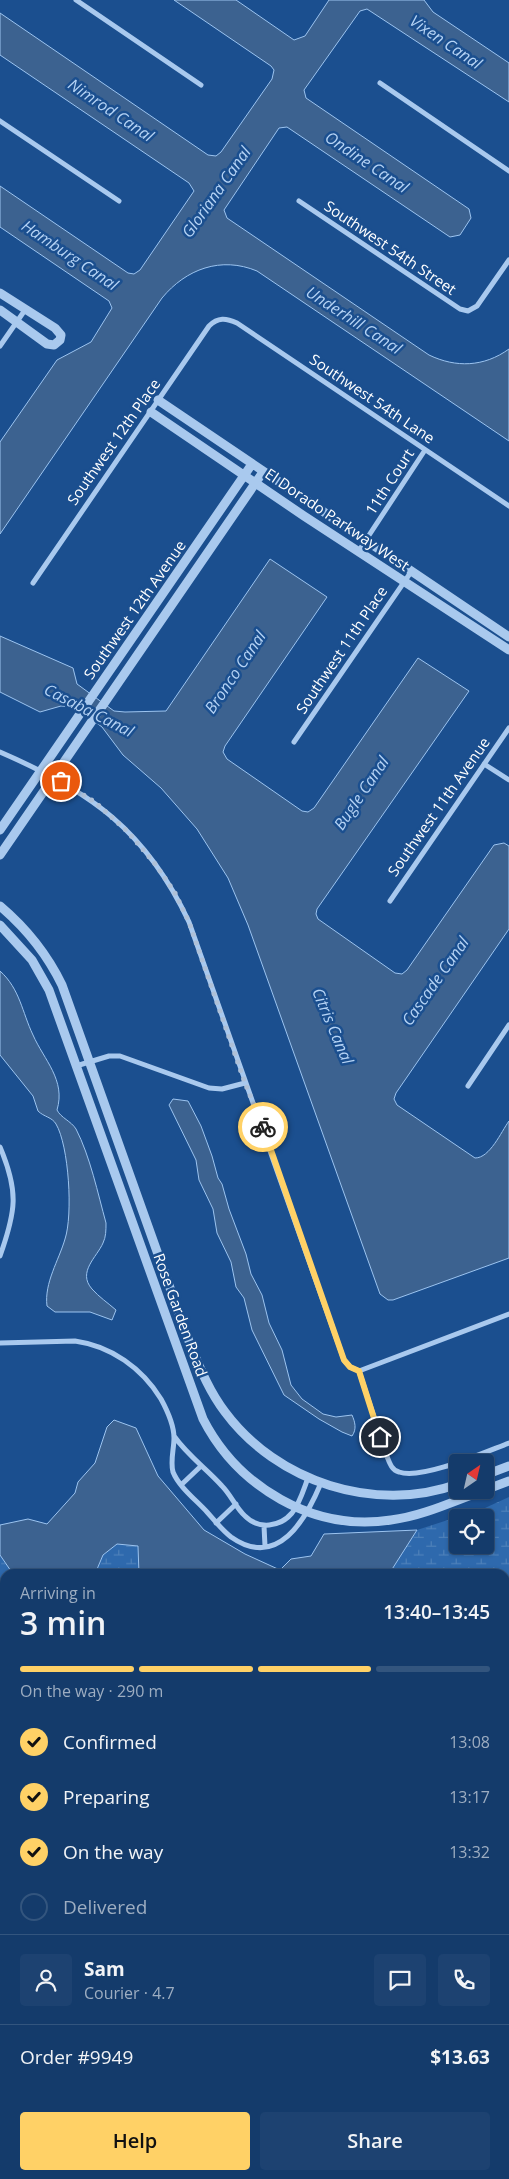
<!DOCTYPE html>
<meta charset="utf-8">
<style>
:root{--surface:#143b6b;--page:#1d4271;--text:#f1f3f6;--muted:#9dadc1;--line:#33557e;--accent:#ffd166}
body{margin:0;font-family:"Open Sans",sans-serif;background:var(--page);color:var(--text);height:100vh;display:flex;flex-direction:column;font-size:19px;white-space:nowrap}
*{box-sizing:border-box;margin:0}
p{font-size:16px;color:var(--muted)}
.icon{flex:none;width:28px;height:28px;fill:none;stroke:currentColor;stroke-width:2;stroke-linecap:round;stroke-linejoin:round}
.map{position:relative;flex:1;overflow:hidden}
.side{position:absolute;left:0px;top:1569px;width:510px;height:611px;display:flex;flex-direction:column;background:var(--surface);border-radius:15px 15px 0 0;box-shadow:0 1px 4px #0004,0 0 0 1px var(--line)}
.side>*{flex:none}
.needle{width:32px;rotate:34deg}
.buttons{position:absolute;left:449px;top:1454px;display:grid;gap:10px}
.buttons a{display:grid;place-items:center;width:45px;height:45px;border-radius:5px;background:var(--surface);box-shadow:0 1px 4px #0004,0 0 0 1px var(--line);font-size:25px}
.pin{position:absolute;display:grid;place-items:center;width:42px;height:42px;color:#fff;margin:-21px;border:2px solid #fff;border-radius:50%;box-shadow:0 1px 5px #0007}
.courier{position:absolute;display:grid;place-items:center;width:50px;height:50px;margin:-25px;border:4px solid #ffd166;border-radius:50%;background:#fff;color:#222;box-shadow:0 1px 6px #0007}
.head em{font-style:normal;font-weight:600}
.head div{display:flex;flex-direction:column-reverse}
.head{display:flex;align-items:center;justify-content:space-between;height:85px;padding:0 20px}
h1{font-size:32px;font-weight:600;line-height:38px}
.bar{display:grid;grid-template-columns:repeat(4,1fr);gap:8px 5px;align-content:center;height:60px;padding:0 20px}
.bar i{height:6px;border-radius:4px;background:var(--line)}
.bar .selected{background:var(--accent)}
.bar p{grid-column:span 4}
.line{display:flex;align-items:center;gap:12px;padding:0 20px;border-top:1px solid var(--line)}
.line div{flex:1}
.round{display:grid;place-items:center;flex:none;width:52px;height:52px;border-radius:5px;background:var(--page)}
ol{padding:0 20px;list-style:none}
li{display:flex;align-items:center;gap:15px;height:55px}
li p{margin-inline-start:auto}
li .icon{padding:5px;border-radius:50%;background:var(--accent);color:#111;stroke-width:4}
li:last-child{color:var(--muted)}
li i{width:28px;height:28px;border:2px solid var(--line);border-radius:50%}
.button{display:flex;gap:10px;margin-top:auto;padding:10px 20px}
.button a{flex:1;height:58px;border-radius:5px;background:var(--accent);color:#111;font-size:20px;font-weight:600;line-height:58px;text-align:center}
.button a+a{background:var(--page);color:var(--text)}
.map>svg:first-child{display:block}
.wetland{fill:url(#wetland-marsh);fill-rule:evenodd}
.water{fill:#3c6290;stroke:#9cc4f0}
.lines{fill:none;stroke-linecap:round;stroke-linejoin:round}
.minor{stroke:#a9c9ee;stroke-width:5}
.tertiary{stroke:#a9c9ee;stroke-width:9}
.done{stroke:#afc1d8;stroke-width:5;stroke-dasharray:0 9}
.route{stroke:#ffd166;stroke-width:6}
.labels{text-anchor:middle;stroke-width:5;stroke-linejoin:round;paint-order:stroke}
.street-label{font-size:15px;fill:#fff;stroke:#1b4f8f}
.water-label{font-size:16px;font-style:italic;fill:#b5d3f5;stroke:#1b4f8f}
</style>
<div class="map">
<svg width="509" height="2179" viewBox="0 0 509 2179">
<defs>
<pattern id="wetland-marsh" width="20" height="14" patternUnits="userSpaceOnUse" patternTransform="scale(1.25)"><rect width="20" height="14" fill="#2e69ad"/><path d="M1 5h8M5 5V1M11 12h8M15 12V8" fill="none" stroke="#4d80b9"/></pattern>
</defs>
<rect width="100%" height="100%" fill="#1b4f8f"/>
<!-- wetland -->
<path class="wetland" d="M509,1497V1921H505V1574H389L417,1530L485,1508ZM458,1518H485V1545H458Z
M117,1544L138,1546L139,1574H95L103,1555Z
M0,1555L13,1574H5V1802H0Z
M505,1973H509V2179H0V2000L5,1999V2175H505Z"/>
<!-- water -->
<path class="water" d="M174,0H236L294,40L305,36L329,0H424L433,12L509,63V102L367,9L360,11L304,90L306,98L469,209L471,218L460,235L450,237L287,127L279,128L224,210L227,218L429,355C456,368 484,367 509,349V441L257,271C221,256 186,269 162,298L0,534V442L57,360L91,342L112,308L109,301L0,227V186L128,273L134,274L140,270L194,191L189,183L0,55V13L208,155L216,156L221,152L272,79L274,70L271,66Z
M270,559L327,597L225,746L223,752L227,759L302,811L308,812L314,808L418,658L469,691L317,909L316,914L318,919L395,973L402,974L407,970L494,845L504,843L509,846V929L396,1093L394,1099L397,1105L475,1158C490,1158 501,1132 509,1121V1258L393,1300H388L380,1294L248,925L228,878L197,829L161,788L123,755L102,727L75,707L61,706L40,712L0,692V636L73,668L77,684L114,711L125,712L166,711Z
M0,971C20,989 22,1012 33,1035C44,1060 66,1080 57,1110C61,1118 71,1121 76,1129C90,1156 98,1194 106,1223C106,1230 106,1237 103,1243C97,1257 77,1272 92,1289C99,1297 108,1303 116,1310L112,1320L90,1312H55L47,1306C44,1283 59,1260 65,1239C73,1215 69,1146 56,1124C52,1117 44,1117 38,1111L33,1096L0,1055Z
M173,1099L188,1101L201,1126L212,1156L218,1178L222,1184L229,1209L246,1254L251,1274L262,1295L269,1323L282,1350L291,1385L302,1399L323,1414L336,1417L352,1415C355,1422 357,1429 352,1436L342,1432L319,1419L284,1395L252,1330L244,1298L236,1287L231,1262L217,1233L213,1209L199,1180L196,1160L169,1105Z
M114,1420L136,1428L158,1476L204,1530L245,1554L280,1570L291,1559L311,1556L324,1534L417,1530L389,1574H139L138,1546L117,1544L103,1555L95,1574H13L0,1555V1525L28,1519L47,1524L75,1493L78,1482L95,1463L107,1427Z
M5,1801V1999L0,2000V1802Z"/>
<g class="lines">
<!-- minor -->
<path class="minor" d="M76,0L201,85
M380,83L509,171
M0,121L119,201
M299,201L460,309L468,311L477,306L509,260
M0,346L25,310
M358,552L425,450
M33,583L209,326C218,317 226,318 237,323L509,506
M294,742L411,572
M0,752C90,791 146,830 189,922L344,1360L350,1367L359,1371
M484,764L509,780
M390,901L509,728
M76,1066L109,1056H120L209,1088L222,1089L245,1083
M468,1086L509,1025
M0,1147C19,1192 16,1211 0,1256
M0,1343L75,1341C111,1346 142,1368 161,1399C167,1410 174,1425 174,1438C174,1449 170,1461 173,1472C179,1487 196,1500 207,1512C215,1521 222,1530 231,1537C278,1570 306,1519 321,1483
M359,1371L386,1454C389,1461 391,1470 399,1472C422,1480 485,1452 509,1443
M359,1371L509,1314
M174,1436C188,1456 206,1468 222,1486C231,1495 236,1508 245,1516C259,1530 280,1527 292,1513C300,1503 304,1488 308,1478
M181,1485L200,1467
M216,1523L236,1504
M264,1526L265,1546"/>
<!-- tertiary -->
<path class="tertiary" d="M0,293L55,328L61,335L60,340L54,345L47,344L0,310
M158,400L509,637
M151,412L304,516L509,650
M0,830L252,464
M0,855L263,472
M0,906C26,928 47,954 62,985L190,1344C200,1368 209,1391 225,1412C277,1482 375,1514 458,1484
M0,925L32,960L49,990L203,1419C238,1487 313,1532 391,1520C423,1516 454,1501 485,1490
M485,1475L509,1466
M485,1490L509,1481"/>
</g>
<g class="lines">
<!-- done -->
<path class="done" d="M61,781L95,802L128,832L156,865L175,893L189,922L245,1083L263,1127"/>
<!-- route -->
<path class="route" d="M263,1127L344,1360L350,1367L359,1371L380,1437"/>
</g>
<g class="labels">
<!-- street labels -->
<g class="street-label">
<text transform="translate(390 248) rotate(34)" y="5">Southwest 54th Street</text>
<text transform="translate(372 399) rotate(34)" y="5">Southwest 54th Lane</text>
<text transform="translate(114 442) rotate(-55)" y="5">Southwest 12th Place</text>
<text transform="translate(390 482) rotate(-57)" y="5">11th Court</text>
<text transform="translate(337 520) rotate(34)" y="5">El Dorado Parkway West</text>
<text transform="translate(135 610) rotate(-55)" y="5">Southwest 12th Avenue</text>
<text transform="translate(342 650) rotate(-56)" y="5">Southwest 11th Place</text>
<text transform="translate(439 807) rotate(-55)" y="5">Southwest 11th Avenue</text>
<text transform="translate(180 1315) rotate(70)" y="5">Rose Garden Road</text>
</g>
<!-- water labels -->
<g class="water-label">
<text transform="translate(446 42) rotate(34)" y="6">Vixen Canal</text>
<text transform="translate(111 110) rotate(34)" y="6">Nimrod Canal</text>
<text transform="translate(367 162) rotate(34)" y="6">Ondine Canal</text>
<text transform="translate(216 192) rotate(-55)" y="6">Gloriana Canal</text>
<text transform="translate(70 255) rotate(34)" y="6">Hamburg Canal</text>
<text transform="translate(354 320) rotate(33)" y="6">Underhill Canal</text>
<text transform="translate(235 672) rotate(-56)" y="6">Bronco Canal</text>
<text transform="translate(89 710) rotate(27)" y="6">Casaba Canal</text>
<text transform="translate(361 793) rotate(-56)" y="6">Bugle Canal</text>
<text transform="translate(435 981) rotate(-55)" y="6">Cascade Canal</text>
<text transform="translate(333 1026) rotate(67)" y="6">Citris Canal</text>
</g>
</g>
</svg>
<div class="buttons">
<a><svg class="needle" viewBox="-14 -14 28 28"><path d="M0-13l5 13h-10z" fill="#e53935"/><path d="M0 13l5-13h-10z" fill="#9dadc1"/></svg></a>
<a><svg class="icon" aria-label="locate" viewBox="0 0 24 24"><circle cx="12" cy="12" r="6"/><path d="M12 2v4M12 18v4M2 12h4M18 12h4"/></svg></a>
</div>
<div class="pin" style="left:61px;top:781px;background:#ea580c"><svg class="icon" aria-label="bag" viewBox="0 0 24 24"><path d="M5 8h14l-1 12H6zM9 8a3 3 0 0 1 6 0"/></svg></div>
<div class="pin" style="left:380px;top:1437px;background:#1f2937"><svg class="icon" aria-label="home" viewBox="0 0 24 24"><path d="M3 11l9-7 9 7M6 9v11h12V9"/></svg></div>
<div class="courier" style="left:263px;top:1127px"><svg class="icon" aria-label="bike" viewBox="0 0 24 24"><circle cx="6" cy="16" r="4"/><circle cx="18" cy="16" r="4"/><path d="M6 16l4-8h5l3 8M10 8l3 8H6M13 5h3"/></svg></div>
<section class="side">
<div class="head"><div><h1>3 min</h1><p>Arriving in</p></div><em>13:40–13:45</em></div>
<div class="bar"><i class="selected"></i><i class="selected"></i><i class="selected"></i><i></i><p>On the way · 290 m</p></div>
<ol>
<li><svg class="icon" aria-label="check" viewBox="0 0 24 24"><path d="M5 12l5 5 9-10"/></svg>Confirmed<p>13:08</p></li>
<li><svg class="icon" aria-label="check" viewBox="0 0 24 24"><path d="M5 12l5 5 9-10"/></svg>Preparing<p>13:17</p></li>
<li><svg class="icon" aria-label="check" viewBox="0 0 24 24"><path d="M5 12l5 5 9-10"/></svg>On the way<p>13:32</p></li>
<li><i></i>Delivered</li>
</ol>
<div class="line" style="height:90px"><a class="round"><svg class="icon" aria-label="person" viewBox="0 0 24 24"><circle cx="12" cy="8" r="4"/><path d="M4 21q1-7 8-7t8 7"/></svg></a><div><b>Sam</b><p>Courier · 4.7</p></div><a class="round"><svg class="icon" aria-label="chat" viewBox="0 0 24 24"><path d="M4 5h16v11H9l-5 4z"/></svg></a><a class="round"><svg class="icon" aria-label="phone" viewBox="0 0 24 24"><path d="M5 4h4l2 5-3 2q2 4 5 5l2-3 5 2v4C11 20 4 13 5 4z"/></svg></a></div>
<div class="line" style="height:65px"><div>Order #9949</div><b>$13.63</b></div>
<div class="button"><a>Help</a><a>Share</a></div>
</section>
</div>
